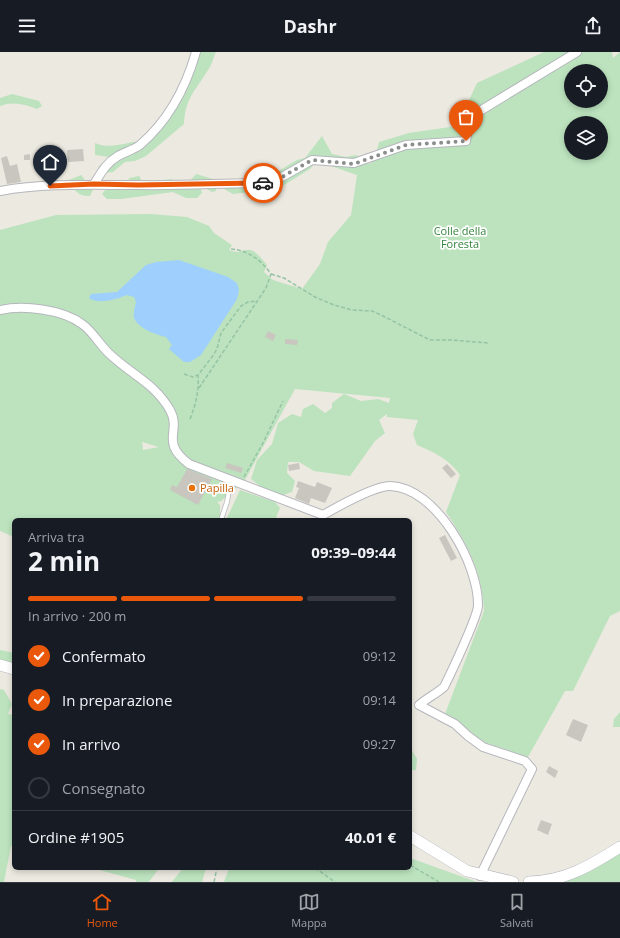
<!DOCTYPE html>
<html lang="it">
<meta charset="utf-8">
<style>
:root{--surface:#171b24;--page:#20242c;--text:#f1f3f6;--muted:#9ea1a6;--line:#363941;--accent:#ea580c}
body{margin:0;font-family:"Open Sans",sans-serif;background:var(--page);color:var(--text);height:100vh;display:flex;flex-direction:column;font-size:15px;white-space:nowrap}
*{box-sizing:border-box;margin:0}
p{font-size:13px;color:var(--muted)}
.icon{flex:none;width:22px;height:22px;fill:none;stroke:currentColor;stroke-width:2;stroke-linecap:round;stroke-linejoin:round}
.map{position:relative;flex:1;overflow:hidden}
.sheet{position:absolute;left:12px;top:466px;width:400px;height:352px;display:flex;flex-direction:column;background:var(--surface);border-radius:6px;box-shadow:0 2px 6px #0003}
.sheet>*{flex:none}
.fabs{position:absolute;left:564px;top:12px;display:grid;gap:8px}
.fabs a{display:grid;place-items:center;width:44px;height:44px;border-radius:50%;background:var(--surface);box-shadow:0 2px 6px #0003;font-size:20px}
.pin{position:absolute;display:grid;place-items:center;width:34px;height:34px;color:#fff;margin:-41px -17px;border-radius:50% 50% 50% 0;rotate:-45deg;box-shadow:0 0 4px #0007}
.pin .icon{rotate:45deg}
.courier{position:absolute;display:grid;place-items:center;width:40px;height:40px;margin:-20px;border:3px solid #ea580c;border-radius:50%;background:#fff;color:#222;box-shadow:0 1px 5px #0007}
.summary em{font-style:normal;font-weight:700}
.summary div{display:flex;flex-direction:column-reverse}
.summary{display:flex;align-items:center;justify-content:space-between;height:68px;padding:0 16px}
h1{font-size:26px;font-weight:700;line-height:30px}
.bar{display:grid;grid-template-columns:repeat(4,1fr);gap:6px 4px;align-content:center;height:48px;padding:0 16px}
.bar i{height:5px;border-radius:3px;background:var(--line)}
.bar .selected{background:var(--accent)}
.bar p{grid-column:span 4}
.line{display:flex;align-items:center;gap:10px;padding:0 16px;border-top:1px solid var(--line)}
.line div{flex:1}
ol{padding:0 16px;list-style:none}
li{display:flex;align-items:center;gap:12px;height:44px}
li p{margin-inline-start:auto}
li .icon{padding:4px;border-radius:50%;background:var(--accent);color:#fff;stroke-width:4}
li:last-child{color:var(--muted)}
li i{width:22px;height:22px;border:2px solid var(--line);border-radius:50%}
header{display:flex;justify-content:space-between;align-items:center;height:52px;padding:0 16px;background:var(--surface);font-size:18px;font-weight:700}
.tab-bar{display:flex;justify-content:space-around;align-items:center;height:56px;border-top:1px solid var(--line);background:var(--surface);font-size:11px;color:var(--muted)}
.tab-bar a{display:grid;justify-items:center;gap:2px}
.tab-bar .selected{color:var(--accent)}
.map>svg:first-child{display:block}
.green{fill:#bce3be;fill-rule:evenodd}
.water{fill:#9ecffd}
.building{fill:#c8c6bf}
.lines{fill:none;stroke-linecap:round;stroke-linejoin:round}
.service-casing{stroke:#b5b7bd;stroke-width:5.5}
.minor-casing{stroke:#b5b7bd;stroke-width:10}
.secondary-casing{stroke:#b6b9bf;stroke-width:12}
.path{stroke:#95c4a5;stroke-width:1.5;stroke-dasharray:4 2;stroke-linecap:butt}
.service{stroke:#fff;stroke-width:4}
.minor{stroke:#fff;stroke-width:8}
.secondary{stroke:#fff;stroke-width:11}
.done{stroke:#8c8d8d;stroke-width:4;stroke-dasharray:0 7.2}
.route{stroke:#ea580c;stroke-width:5}
.food-dot{fill:#e8710a;stroke:#fff;stroke-width:1.5}
.labels{text-anchor:middle;stroke-width:3.5;stroke-linejoin:round;paint-order:stroke}
.park-label{font-size:11px;fill:#35833d;stroke:#fff}
.food-label{font-size:11px;fill:#c56008;stroke:#fff;text-anchor:start}
</style>
<header><svg class="icon" aria-label="menu" viewBox="0 0 24 24"><path d="M4 6h16M4 12h16M4 18h16"/></svg>Dashr<svg class="icon" aria-label="share" viewBox="0 0 24 24"><path d="M12 15V3M7 8l5-5 5 5M5 13v7h14v-7"/></svg></header>
<div class="map">
<svg width="620" height="830" viewBox="0 0 620 830">
<rect width="100%" height="100%" fill="#ece9e0"/>
<!-- green -->
<path class="green" d="M200,0H216C213,6 212,13 208,18C196,38 185,46 184,72L146,104L135,109L125,110L113,120L104,121L98,115L104,110L110,108L109,105L95,103V91C112,99 132,87 151,89L160,77L189,25L187,15L197,10Z
M544,0H612L613,6L620,0V559L610,564L573,639H565L528,705L484,690L445,662L484,559C483,521 467,491 446,460L460,423C450,408 434,400 417,393L413,382L418,368L387,365V362L379,368L385,381L375,389L350,424L314,419L299,410H288L287,421L295,429L292,440L280,444L265,438L251,427L257,408L272,392L278,371L292,362L301,365L303,357L313,352L325,361L332,356V351L344,342L361,349L378,347L389,351L390,346L295,337L245,428L221,449L217,450L220,453V468H14V485L0,479V178L56,163L151,162L187,165L209,174L214,181L232,193L229,198C248,206 245,185 267,213L264,220L273,228L302,237L320,212L328,190L351,163L357,123L325,112H314L310,117L284,133L266,138L233,142L224,137V130L227,128L265,127L297,108L305,106L322,84L332,102L346,105L356,103L370,112L375,106L379,90L409,81L457,74L477,31ZM571,19H601V49H571ZM571,71H601V101H571ZM142,390L159,395L143,398Z
M12,42L39,49L42,54L37,57C24,52 13,49 0,54V46Z
M196,122L213,127L217,130L216,139L212,140L203,135L201,138L202,141L197,146H186L173,140L121,147H107L102,142L105,138L127,136L129,126L139,124L144,133L158,134L156,129L172,127L177,135L188,131Z
M81,123L93,138L90,144C80,145 72,138 69,128Z
M240,438L275,450L280,456L275,468H226Z
M0,598L14,601V614L0,609Z
M0,637L4,638L12,652L8,662L14,663V795L11,794L4,830H0Z
M620,660V675H613L614,667Z
M410,695L417,707L416,718H410Z
M620,801V830H562L593,818Z
M410,806L477,830H224L229,816H410Z
M92,816H159L149,830H136V828Z
M183,816H206L202,830H172Z"/>
<!-- water -->
<path class="water" d="M179,208L228,225L237,231L239,238L237,247L201,303L190,310H184L169,297L172,293L166,285C156,283 138,276 134,266C133,261 135,255 136,250L134,245L127,243C117,247 99,253 89,246L91,242L117,240L146,213L156,210Z"/>
<!-- building -->
<path class="building" d="M83,97L84,109L68,110L67,98Z
M30,102V108H24V103Z
M7,104L10,114L17,112L21,130L7,132L1,106Z
M52,114L58,115V124H41V115Z
M268,279L276,283L273,289L265,285Z
M285,287L298,288L297,293L285,292Z
M227,411L243,416L241,421L225,416Z
M299,411L300,417L289,419L288,413Z
M447,412L456,422L451,426L442,416Z
M187,417L212,427L198,453L170,438L172,433L177,435Z
M298,429L315,435L317,430L332,436L325,451L311,446L309,452L295,446L299,436L296,435Z
M445,483L457,506L451,509L439,486Z
M573,667L588,673L581,690L566,683Z
M549,714L558,719L555,726L546,720Z
M541,768L552,772L548,783L537,778Z"/>
<g class="lines">
<!-- service casing -->
<g class="service-casing">
<path id="service" d="M221,468L227,450L231,428"/>
</g>
<!-- minor casing -->
<g class="minor-casing">
<path id="minor" d="M94,132C101,121 106,111 118,104C125,100 133,98 140,93C168,69 186,35 196,0
M0,139C45,131 91,133 137,133C180,134 223,131 266,131L282,125L312,108L354,111L406,93L466,89L470,65L577,0
M0,258C23,253 62,257 82,272C94,280 101,296 113,305C134,324 155,332 170,358C182,380 159,389 189,412L323,463C337,455 374,434 390,434C436,435 479,512 478,554C477,566 451,621 444,635C436,642 427,646 419,653L455,672L468,684L483,695L525,709L532,717L480,824"/>
</g>
<!-- secondary casing -->
<g class="secondary-casing">
<path id="secondary" d="M0,613L14,617
M410,784L467,819L513,830
M529,830C565,829 590,814 620,795"/>
</g>
<!-- path -->
<path class="path" d="M271,222L284,226L315,245L334,253L352,258L372,259L381,263L430,288H451L489,291
M184,322L193,325L198,323L212,305L217,297L221,281L241,254L248,250L258,249
M199,336L266,236L271,222C261,208 248,198 231,197
M190,367C196,352 199,339 198,323
M244,425L264,389L283,349
M410,813L439,830
M315,816L335,830
M214,830L217,816"/>
<!-- service -->
<use href="#service" class="service"/>
<!-- minor -->
<use href="#minor" class="minor"/>
<!-- secondary -->
<use href="#secondary" class="secondary"/>
</g>
<g class="lines">
<!-- done -->
<path class="done" d="M263,131L282,125L312,108L354,112L406,93L466,89"/>
<!-- route -->
<path class="route" d="M50,134L94,132L138,133L263,131"/>
</g>
<!-- markers -->
<circle class="food-dot" cx="192" cy="436" r="4"/>
<g class="labels">
<!-- park labels -->
<g class="park-label">
<text x="460" y="183">Colle della<tspan x="460" dy="13">Foresta</tspan></text>
</g>
<!-- food labels -->
<g class="food-label">
<text x="200" y="440">Papilla</text>
</g>
</g>
</svg>
<div class="fabs">
<a><svg class="icon" aria-label="locate" viewBox="0 0 24 24"><circle cx="12" cy="12" r="6"/><path d="M12 2v4M12 18v4M2 12h4M18 12h4"/></svg></a>
<a><svg class="icon" aria-label="layers" viewBox="0 0 24 24"><path d="M12 4l9 5-9 5-9-5zM3 14l9 5 9-5"/></svg></a>
</div>
<div class="pin" style="left:466px;top:89px;background:#ea580c"><svg class="icon" aria-label="bag" viewBox="0 0 24 24"><path d="M5 8h14l-1 12H6zM9 8a3 3 0 0 1 6 0"/></svg></div>
<div class="pin" style="left:50px;top:134px;background:#1f2937"><svg class="icon" aria-label="home" viewBox="0 0 24 24"><path d="M3 11l9-7 9 7M6 9v11h12V9"/></svg></div>
<div class="courier" style="left:263px;top:131px"><svg class="icon" aria-label="car" viewBox="0 0 24 24"><path d="M5 17H2v-5l4-1 3-4h7l3 4 3 1v5h-3M9 17h6M6 11h13"/><circle cx="7" cy="17" r="2"/><circle cx="17" cy="17" r="2"/></svg></div>
<section class="sheet">
<div class="summary"><div><h1>2 min</h1><p>Arriva tra</p></div><em>09:39–09:44</em></div>
<div class="bar"><i class="selected"></i><i class="selected"></i><i class="selected"></i><i></i><p>In arrivo · 200 m</p></div>
<ol>
<li><svg class="icon" aria-label="check" viewBox="0 0 24 24"><path d="M5 12l5 5 9-10"/></svg>Confermato<p>09:12</p></li>
<li><svg class="icon" aria-label="check" viewBox="0 0 24 24"><path d="M5 12l5 5 9-10"/></svg>In preparazione<p>09:14</p></li>
<li><svg class="icon" aria-label="check" viewBox="0 0 24 24"><path d="M5 12l5 5 9-10"/></svg>In arrivo<p>09:27</p></li>
<li><i></i>Consegnato</li>
</ol>
<div class="line" style="height:52px"><div>Ordine #1905</div><b>40.01 €</b></div>
</section>
</div>
<nav class="tab-bar">
<a class="selected"><svg class="icon" aria-label="home" viewBox="0 0 24 24"><path d="M3 11l9-7 9 7M6 9v11h12V9"/></svg>Home</a>
<a><svg class="icon" aria-label="map" viewBox="0 0 24 24"><path d="M3 6l6-2 6 2 6-2v14l-6 2-6-2-6 2zM9 4v14M15 6v14"/></svg>Mappa</a>
<a><svg class="icon" aria-label="saved" viewBox="0 0 24 24"><path d="M7 4h10v16l-5-4-5 4z"/></svg>Salvati</a>
</nav>
